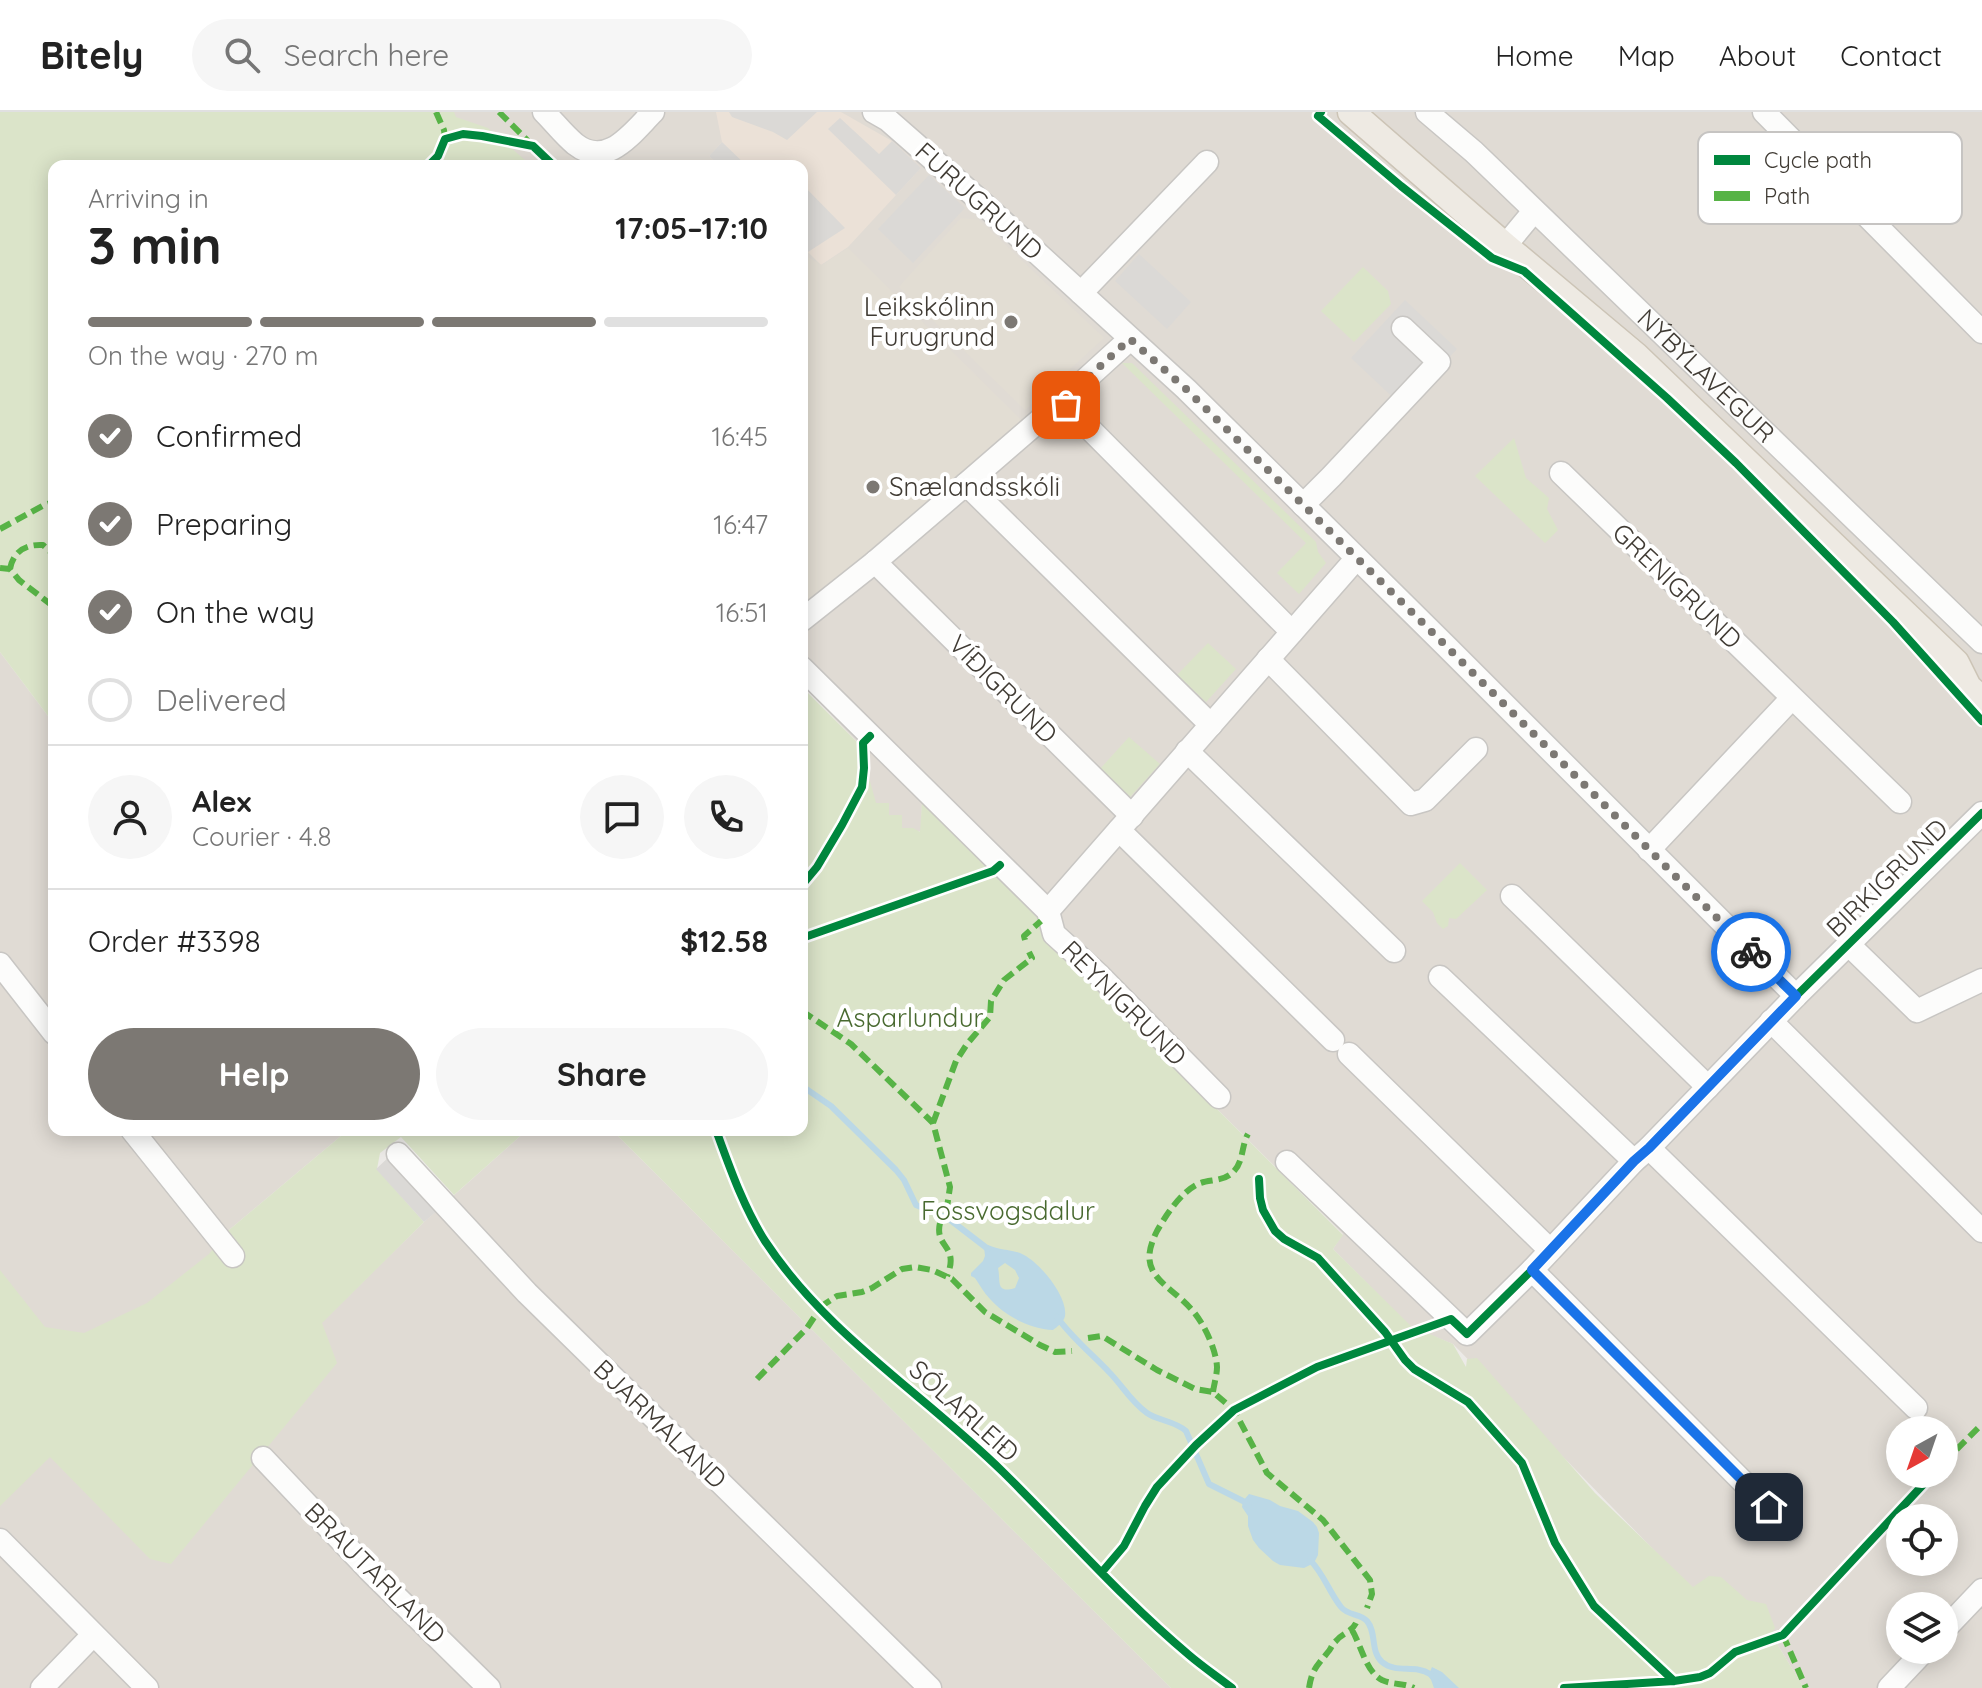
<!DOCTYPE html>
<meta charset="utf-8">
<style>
:root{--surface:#fff;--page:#f6f6f6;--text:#222;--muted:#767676;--line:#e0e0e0;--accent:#7c7873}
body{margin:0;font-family:Quicksand,sans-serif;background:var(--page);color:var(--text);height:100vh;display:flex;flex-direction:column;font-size:30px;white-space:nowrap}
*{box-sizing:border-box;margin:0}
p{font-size:26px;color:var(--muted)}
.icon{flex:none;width:44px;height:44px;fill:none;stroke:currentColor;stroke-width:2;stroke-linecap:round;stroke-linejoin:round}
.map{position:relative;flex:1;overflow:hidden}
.side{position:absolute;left:48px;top:48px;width:760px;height:976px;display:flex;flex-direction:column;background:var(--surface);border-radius:16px;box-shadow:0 4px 20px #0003}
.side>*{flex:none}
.needle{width:52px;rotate:220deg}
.controls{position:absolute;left:1886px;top:1304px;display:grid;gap:16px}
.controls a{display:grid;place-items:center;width:72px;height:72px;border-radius:50%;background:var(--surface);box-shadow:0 4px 20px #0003;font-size:40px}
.pin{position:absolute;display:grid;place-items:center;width:68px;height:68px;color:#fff;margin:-34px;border-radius:16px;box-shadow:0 4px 12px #0006}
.courier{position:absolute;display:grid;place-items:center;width:80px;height:80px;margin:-40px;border:6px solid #1a73e8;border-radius:50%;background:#fff;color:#222;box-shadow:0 2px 10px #0007}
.headline em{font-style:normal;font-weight:700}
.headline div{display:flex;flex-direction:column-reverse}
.headline{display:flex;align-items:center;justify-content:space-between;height:136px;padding:0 40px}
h1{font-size:52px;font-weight:700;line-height:60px}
.bar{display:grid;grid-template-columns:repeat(4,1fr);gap:12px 8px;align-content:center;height:96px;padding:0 40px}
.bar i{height:10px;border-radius:6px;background:var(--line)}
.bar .active{background:var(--accent)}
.bar p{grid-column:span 4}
.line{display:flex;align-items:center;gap:20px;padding:0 40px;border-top:2px solid var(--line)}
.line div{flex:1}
.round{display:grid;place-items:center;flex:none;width:84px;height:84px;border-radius:42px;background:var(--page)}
ol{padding:0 40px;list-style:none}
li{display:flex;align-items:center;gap:24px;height:88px}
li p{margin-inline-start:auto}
li .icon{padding:8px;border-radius:50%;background:var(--accent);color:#fff;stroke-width:4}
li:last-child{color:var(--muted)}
li i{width:44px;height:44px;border:4px solid var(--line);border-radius:50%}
.button{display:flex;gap:16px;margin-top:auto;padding:16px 40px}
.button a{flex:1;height:92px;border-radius:48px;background:var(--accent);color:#fff;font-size:32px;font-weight:700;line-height:92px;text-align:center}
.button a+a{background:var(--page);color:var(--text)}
header{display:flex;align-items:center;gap:48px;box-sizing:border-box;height:112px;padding:0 40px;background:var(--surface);border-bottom:2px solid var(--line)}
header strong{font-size:38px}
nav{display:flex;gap:44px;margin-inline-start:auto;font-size:28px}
.search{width:560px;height:72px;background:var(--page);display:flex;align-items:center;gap:20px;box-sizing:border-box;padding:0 28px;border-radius:44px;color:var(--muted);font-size:30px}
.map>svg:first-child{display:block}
.residential{fill:#e0dbd4;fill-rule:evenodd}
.commercial{fill:#ebe1d7}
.education{fill:#e2ddd3}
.green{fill:#dbe4c9}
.parking{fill:#dbd9d6}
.water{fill:#bbd8e6;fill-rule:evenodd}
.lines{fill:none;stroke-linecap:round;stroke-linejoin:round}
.stream{stroke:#bbd8e6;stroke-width:6}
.minor-casing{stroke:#c8c6c3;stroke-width:25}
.major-casing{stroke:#ccc4b6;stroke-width:29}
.minor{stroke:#fcfcfb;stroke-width:22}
.major{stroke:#eeeae3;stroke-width:26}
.quiet{stroke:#57b346;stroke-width:6;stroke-dasharray:12 6;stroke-linecap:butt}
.cycleway-casing{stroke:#fff;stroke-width:13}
.cycleway{stroke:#00873e;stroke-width:8}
.done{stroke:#7c7873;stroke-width:8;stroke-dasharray:0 14.4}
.route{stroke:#1a73e8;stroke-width:10}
.poi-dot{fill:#7c7873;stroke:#fff;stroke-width:3}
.labels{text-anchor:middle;stroke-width:8;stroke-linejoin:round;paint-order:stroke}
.street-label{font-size:26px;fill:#403b34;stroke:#fff}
.poi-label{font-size:26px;fill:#403b34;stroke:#fff;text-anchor:end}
.park-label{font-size:26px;fill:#496a30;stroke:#fff}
.key{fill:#fff;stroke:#c6c4c2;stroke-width:2}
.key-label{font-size:22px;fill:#403b34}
</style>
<header>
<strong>Bitely</strong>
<div class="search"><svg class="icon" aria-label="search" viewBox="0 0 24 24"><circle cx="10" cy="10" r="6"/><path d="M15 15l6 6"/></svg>Search here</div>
<nav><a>Home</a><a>Map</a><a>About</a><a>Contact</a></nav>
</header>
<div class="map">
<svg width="1982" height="1576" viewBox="0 0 1982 1576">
<rect width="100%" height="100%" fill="#eceae7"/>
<!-- residential -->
<path class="residential" d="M428,0H1982V1576H1804L1771,1522L1731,1517L1453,1232L1411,1215L1333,1137L1343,1122L1200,980L922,692L921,720L902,716L875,691L860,633L802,573V54H440ZM1900,1318H1944V1362H1900ZM1900,1406H1944V1450H1900ZM1900,1494H1944V1538H1900Z
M0,540L54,612V1018H348L229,1118L321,1211L424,1110L527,1018H612L1171,1576H0Z"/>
<!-- commercial -->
<path class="commercial" d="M716,0H841L892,29L921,56L848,135L821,153L802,134V54H720L709,44L722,30Z"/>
<!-- education -->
<path class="education" d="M961,106L979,108L1104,226L1025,298L899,175Z
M848,136L1021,308L868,441L802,496V142L822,153Z"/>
<!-- green -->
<path class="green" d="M0,0H454L456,5L488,16L532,54H54V612L0,540Z
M1363,155L1388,179L1391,192L1354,230L1321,199Z
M1122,251H1132L1316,430L1318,440L1326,451L1299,482L1277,461L1306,431Z
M1514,326L1526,366L1549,386L1547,397L1558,418L1545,431L1475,364Z
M1208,531L1236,557L1206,590L1177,563Z
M802,575L860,633L876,691H889V703H902V716H913L920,720L922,691L1001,753L1200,980L1343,1123L1333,1137L1411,1214L1453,1232L1466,1255L1467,1247L1477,1246L1595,1381L1693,1475L1709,1464L1721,1465L1747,1488L1766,1492L1775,1516L1771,1522L1804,1576H1171L612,1018H802Z
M1129,625L1160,652L1130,685L1099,658Z
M1460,751L1487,778L1456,807L1449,806L1448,814L1443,817L1437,811L1433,800L1422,789Z
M348,1018H527L454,1083L401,1025L380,1041L377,1057L424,1110L322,1211L337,1251L171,1452L150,1447L50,1345L0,1394V1158L45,1215L84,1221L147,1191L209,1142L229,1118Z"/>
<!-- parking -->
<path class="parking" d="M729,0H817L787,28L773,20L732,5Z
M840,6L879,42L892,29L921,56L896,83L828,17Z
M722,30L747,54H720L709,44Z
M929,63L965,96L913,151L878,117Z
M802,72L845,116L808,140L802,134Z
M1139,142L1191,190L1167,217L1115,169Z
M1405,188L1457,237L1403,295L1351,246Z
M390,1044L438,1098L424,1110L376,1057Z"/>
<!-- water -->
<path class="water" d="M988,1133C1001,1139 1013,1137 1024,1143C1041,1152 1068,1185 1065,1204C1064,1210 1057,1215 1053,1218C1030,1217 1005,1204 990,1187C984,1181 980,1173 975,1166L971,1164V1161L983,1149L985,1144L984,1135ZM1005,1151L1015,1158L1019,1166L1015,1176C995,1182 1001,1169 998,1156Z
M1249,1382L1270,1388L1280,1394L1298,1399L1313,1410L1317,1415L1319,1421L1318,1443L1314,1451L1304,1456L1280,1453L1273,1449L1259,1436L1253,1428L1248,1414V1404L1242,1395L1243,1389Z
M1432,1555L1442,1560L1459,1576H1434L1429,1562Z"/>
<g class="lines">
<!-- stream -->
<path class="stream" d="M802,974L831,994L896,1058L904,1068L916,1093L949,1107L988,1137
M1057,1205C1072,1226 1092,1242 1109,1260C1122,1273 1131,1290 1147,1301C1159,1309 1175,1309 1186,1319L1209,1372L1243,1389L1248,1393
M1310,1448C1324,1462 1329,1480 1341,1495C1348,1504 1360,1501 1367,1509C1377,1521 1370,1539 1382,1550C1396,1562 1415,1552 1430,1562C1434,1566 1438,1572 1442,1576"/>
<!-- minor casing -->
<g class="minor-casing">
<g id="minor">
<path d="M544,0C554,10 564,23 575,32C607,57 632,21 653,0"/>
<path d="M874,0L888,8L912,29L978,87L1186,277L1446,534L1796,884"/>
<path id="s1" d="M1427,0L1474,40L1982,530"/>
<path d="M1764,0L1982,220"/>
<path d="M1505,134L1534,99"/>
<path d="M1081,181L1207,50"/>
<path d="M1130,227L1062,289L966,372L1211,613"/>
<path d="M1062,289L1292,520"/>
<path d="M1561,361L1900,690"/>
<path d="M1303,393L1331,365L1439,250L1403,216"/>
<path d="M875,450L1132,704"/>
<path d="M802,508L875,450L966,372"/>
<path d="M1268,547L1411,692L1425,688L1476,637"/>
<path d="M802,556L1048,799L1054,822L1099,863L1219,985"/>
<path d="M1187,639L1394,839"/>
<path d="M1119,718L1333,928"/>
<path d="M1649,738L1792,586"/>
<path d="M1512,784L1708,975"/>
<path d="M1048,799L1356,447"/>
<path d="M1848,832L1917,899L1982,868"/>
<path d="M0,852L54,921"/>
<path d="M1440,865L1634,1049"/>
<path d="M1771,909L1982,1119"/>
<path d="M1349,942L1550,1138"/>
<path d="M132,1018L233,1144"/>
<path d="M1649,1036L1916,1296"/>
<path d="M398,1042L527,1181L930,1576"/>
<path d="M1287,1050L1467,1222L1532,1158L1634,1049L1649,1036L1796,884L1982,701"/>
<path d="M1532,1158L1790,1417"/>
<path d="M263,1346L370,1459L489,1576"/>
<path d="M0,1428L147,1576"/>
<path d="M1944,1518L1982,1478"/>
<path d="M42,1576L93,1523"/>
<path d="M1889,1576L1925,1538"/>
</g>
</g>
<!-- major casing -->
<g class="major-casing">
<path id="major" d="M1351,0L1505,134L1635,243L1956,551L1968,575L1982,588"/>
</g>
<!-- minor -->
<use href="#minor" class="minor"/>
<!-- major -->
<use href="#major" class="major"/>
<!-- quiet -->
<path class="quiet" d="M436,0L444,18L445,27
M499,0L530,31
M0,417L44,393L54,390
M0,456L10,457L19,468L54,495
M10,457C13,440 25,432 43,433L54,443
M1025,828L1024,824L1041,809
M802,899L851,932L933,1011L950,1075L947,1095
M933,1011L956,949L967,932L990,905L991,889L1004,868L1032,846L1029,840
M940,1111C934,1136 960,1133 947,1164
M820,1195L837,1184L862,1180L872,1176L902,1157L915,1155L932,1158L952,1167L985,1200L1040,1233L1055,1240L1072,1239
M1088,1226L1102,1224L1157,1258L1195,1277L1213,1280L1234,1298L1267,1361L1323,1408L1370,1468L1372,1482L1367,1496
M757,1267L807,1216L815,1204
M1213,1280C1214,1272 1217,1263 1217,1255C1216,1237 1204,1212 1193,1199C1168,1170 1134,1164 1157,1119C1166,1103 1181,1080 1198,1072C1209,1067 1222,1070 1232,1061C1244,1051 1241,1034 1248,1022
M1944,1350L1982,1312
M1352,1518C1361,1533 1366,1560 1382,1568C1393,1573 1404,1571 1414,1576
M1783,1523L1806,1576
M1309,1576C1312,1557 1317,1554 1328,1540C1331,1537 1332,1532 1336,1529C1342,1521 1351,1521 1356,1511"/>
<!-- cycleway casing -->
<g class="cycleway-casing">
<path id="cycleway" d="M1321,0L1318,4L1401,74L1492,146L1524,159L1667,286L1736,351L1893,510L1982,609
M428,54L438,44L445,27L463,22L482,24L533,34L554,54
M802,773L817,755L842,713L862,675L864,656L863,631L870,624
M802,826L993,759L1000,753
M716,1018C730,1056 743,1094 765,1129C826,1222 925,1283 1003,1360C1065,1421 1122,1487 1189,1543C1203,1555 1218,1565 1232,1576
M1259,1067L1260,1086L1263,1098L1275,1119L1284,1127L1318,1146L1385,1220L1405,1248L1414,1257L1468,1290L1522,1351L1555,1431L1594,1494L1674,1569
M1102,1460L1124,1434L1145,1394L1157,1375L1196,1333L1234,1298L1317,1255L1451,1207L1467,1222L1532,1158L1634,1049L1649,1036L1796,884L1982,701
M1564,1576L1674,1569L1700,1565L1710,1561L1735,1540L1783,1523L1933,1362"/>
</g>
<!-- cycleway -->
<use href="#cycleway" class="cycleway"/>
</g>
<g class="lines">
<!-- done -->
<path class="done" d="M1066,293L1062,289L1130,227L1186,277L1446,534L1751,840"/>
<!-- route -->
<path class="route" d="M1751,840L1796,884L1649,1036L1634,1049L1532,1158L1769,1395"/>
</g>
<!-- markers -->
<g class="poi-dot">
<circle cx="1011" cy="210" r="8"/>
<circle cx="873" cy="375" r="8"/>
</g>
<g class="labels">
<!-- street labels -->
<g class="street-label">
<text transform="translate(979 89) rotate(42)" y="9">FURUGRUND</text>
<text dy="9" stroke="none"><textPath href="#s1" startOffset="384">NÝBÝLAVEGUR</textPath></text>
<text transform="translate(1677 474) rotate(44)" y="9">GRENIGRUND</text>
<text transform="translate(1003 577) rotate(45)" y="9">VÍÐIGRUND</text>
<text transform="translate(1887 766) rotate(-44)" y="9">BIRKIGRUND</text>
<text transform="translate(1124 891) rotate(45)" y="9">REYNIGRUND</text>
<text transform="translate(964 1299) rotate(42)" y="9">SÓLARLEIÐ</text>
<text transform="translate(660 1312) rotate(44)" y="9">BJARMALAND</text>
<text transform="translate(375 1461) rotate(45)" y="9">BRAUTARLAND</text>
</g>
<!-- poi labels -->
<g class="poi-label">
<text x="995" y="204">Leikskólinn<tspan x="995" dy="30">Furugrund</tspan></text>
<text x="889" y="384" text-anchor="start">Snælandsskóli</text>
</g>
<!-- park labels -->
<g class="park-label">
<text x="910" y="915">Asparlundur</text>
<text x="1008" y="1108">Fossvogsdalur</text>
</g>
</g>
<!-- legend -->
<rect x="1698" y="20" width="264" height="92" rx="12" class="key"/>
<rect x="1714" y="43" width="36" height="10" fill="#00873e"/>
<rect x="1714" y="79" width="36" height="10" fill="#57b346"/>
<g class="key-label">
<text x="1764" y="56">Cycle path</text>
<text x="1764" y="92">Path</text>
</g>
</svg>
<div class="controls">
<a><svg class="needle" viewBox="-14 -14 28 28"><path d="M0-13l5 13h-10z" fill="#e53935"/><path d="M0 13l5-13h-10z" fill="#767676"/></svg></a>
<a><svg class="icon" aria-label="locate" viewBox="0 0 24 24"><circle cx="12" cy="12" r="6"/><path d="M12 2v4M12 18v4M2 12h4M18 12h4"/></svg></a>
<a><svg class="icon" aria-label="layers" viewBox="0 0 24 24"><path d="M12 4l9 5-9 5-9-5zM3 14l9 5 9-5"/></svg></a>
</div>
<div class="pin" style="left:1066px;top:293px;background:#ea580c"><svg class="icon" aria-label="bag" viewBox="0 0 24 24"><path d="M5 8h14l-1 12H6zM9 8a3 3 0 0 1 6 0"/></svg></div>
<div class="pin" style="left:1769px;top:1395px;background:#1f2937"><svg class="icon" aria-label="home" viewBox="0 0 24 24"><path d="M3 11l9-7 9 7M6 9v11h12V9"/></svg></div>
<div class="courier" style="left:1751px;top:840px"><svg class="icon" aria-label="bike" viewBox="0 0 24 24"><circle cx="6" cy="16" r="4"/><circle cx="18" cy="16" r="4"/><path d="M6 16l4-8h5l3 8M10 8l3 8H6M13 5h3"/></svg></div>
<section class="side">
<div class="headline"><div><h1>3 min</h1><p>Arriving in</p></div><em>17:05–17:10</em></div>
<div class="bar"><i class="active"></i><i class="active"></i><i class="active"></i><i></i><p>On the way · 270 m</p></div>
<ol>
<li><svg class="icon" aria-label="check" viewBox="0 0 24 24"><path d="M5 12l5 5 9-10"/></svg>Confirmed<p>16:45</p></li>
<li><svg class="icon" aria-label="check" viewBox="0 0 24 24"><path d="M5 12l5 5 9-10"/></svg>Preparing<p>16:47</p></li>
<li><svg class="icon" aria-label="check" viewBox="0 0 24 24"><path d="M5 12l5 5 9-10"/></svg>On the way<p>16:51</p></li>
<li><i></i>Delivered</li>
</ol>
<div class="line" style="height:144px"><a class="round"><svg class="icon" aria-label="person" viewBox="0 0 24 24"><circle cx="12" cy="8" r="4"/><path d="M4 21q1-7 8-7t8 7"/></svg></a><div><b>Alex</b><p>Courier · 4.8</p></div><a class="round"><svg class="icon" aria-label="chat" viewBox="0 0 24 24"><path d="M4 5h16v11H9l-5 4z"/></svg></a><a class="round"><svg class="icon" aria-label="phone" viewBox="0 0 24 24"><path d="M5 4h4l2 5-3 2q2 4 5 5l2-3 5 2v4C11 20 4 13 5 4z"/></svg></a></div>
<div class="line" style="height:104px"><div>Order #3398</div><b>$12.58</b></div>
<div class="button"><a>Help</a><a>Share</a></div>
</section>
</div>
